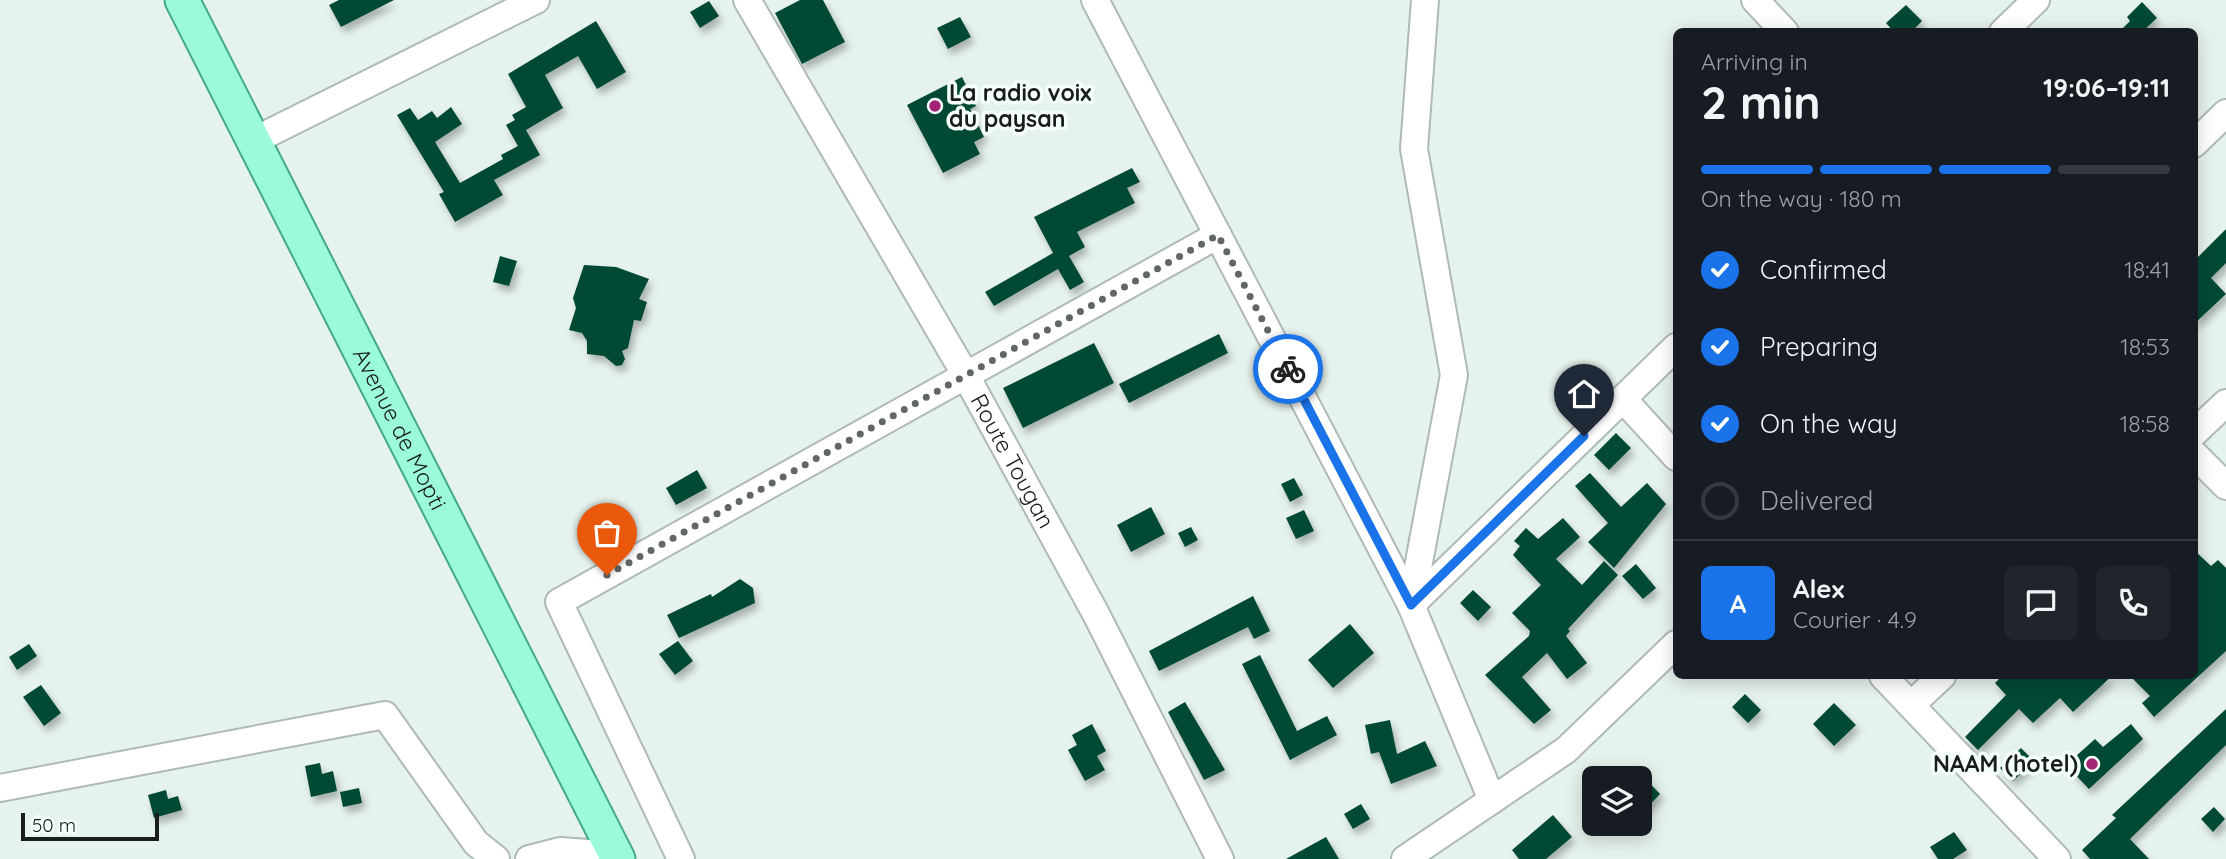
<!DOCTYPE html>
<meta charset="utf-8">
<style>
:root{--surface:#171b24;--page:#20242c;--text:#f1f3f6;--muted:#9ea1a6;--line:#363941;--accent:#1a73e8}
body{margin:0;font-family:Quicksand,sans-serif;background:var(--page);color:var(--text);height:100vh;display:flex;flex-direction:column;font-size:26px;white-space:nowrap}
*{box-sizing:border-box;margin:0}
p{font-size:23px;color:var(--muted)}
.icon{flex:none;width:38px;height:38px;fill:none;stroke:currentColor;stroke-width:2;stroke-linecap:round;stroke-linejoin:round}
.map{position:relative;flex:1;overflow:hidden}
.drawer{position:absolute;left:1673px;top:28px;width:525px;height:651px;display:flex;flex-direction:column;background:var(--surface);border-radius:10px;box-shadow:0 4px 18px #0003}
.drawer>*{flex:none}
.buttons{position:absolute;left:1582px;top:766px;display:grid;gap:14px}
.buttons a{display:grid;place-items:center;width:70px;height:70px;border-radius:10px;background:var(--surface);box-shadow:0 4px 18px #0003;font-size:35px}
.scale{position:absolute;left:21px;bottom:18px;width:138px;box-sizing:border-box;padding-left:7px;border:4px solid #191d1b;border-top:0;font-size:19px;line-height:24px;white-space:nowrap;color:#191d1b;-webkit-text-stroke:5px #f5fffa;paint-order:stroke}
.pin{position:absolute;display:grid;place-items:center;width:60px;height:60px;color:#fff;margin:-72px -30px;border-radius:50% 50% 50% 0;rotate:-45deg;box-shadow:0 0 7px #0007}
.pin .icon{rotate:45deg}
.courier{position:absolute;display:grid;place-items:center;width:70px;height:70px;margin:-35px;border:5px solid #1a73e8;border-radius:50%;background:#fff;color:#222;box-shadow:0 2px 9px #0007}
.head em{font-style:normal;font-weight:700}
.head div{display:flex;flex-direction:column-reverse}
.head{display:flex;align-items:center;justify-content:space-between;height:119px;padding:0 28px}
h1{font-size:46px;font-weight:700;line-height:52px}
.bar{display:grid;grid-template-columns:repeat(4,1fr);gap:10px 7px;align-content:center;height:84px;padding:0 28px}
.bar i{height:9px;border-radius:5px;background:var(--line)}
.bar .current{background:var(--accent)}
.bar p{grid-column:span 4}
.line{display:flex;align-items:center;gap:18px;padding:0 28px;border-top:2px solid var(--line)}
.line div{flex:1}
.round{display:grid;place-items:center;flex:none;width:74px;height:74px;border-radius:10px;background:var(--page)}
ol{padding:0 28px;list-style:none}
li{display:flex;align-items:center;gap:21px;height:77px}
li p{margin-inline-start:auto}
li .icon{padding:7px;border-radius:50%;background:var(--accent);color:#fff;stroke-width:4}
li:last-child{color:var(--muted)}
li i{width:38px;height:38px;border:4px solid var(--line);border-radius:50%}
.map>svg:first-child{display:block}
.building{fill:#024a35;filter:url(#shadow)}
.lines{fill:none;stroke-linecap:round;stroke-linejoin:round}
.minor-casing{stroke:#afbab4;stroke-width:30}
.major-casing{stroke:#42aa86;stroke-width:37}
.minor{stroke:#fff;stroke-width:26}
.major{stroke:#9bfad9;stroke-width:33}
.done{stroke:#616864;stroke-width:7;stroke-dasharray:0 12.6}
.route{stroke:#1a73e8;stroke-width:9}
.poi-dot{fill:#a32476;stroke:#f5fffa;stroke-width:2.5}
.labels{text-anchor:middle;stroke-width:7;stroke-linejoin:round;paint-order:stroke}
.poi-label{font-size:23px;font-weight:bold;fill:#191d1b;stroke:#f5fffa;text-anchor:start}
.street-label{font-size:23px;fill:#191d1b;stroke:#f5fffa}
</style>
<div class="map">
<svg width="2226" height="859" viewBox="0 0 2226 859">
<defs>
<filter id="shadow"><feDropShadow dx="3.5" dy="6" stdDeviation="3.5" flood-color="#0004"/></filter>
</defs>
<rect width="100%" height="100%" fill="#e6f2ed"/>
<!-- building -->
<path class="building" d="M339,0H394L341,27L329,5Z
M800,0H823L845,42L802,64L775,13Z
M709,1L719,16L700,28L690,12Z
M2142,2L2157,18L2142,32H2119L2130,21L2127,17Z
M1906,5L1922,21L1911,32H1894L1886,23Z
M960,17L971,37L948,49L937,28Z
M596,21L626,72L597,89L578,56L545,75L563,108L526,130L540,155L494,180L503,195L455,222L439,194L444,192L397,115L410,108L418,120L432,111L437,118L451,107L462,124L435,142L460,183L503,159L501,155L518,146L506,125L515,120L512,115L526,107L508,74Z
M962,77L976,106L970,109L984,137L974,142L980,154L943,173L907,105Z
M1132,168L1140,182L1127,188L1135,203L1077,232L1085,247L1069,256L1084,282L1070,290L1058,269L994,306L985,292L1053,253L1034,217Z
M2226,229V263L2211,278L2226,294L2194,324V261Z
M500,256L517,261L509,286L493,282Z
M584,265L616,267L649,279L639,299L647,302L641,321L634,320L628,348L622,351L625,359L622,365L616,366L604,356L587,354V341L582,333L569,330L576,308L573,298Z
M1219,334L1228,353L1129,403L1119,384Z
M1094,343L1114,383L1023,428L1003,388Z
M1616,433L1631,448L1609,470L1594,455Z
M697,470L707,488L676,505L666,488Z
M1590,473L1621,507L1647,483L1666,504L1614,568L1588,542L1608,523L1575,486Z
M1294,478L1303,495L1290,502L1281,484Z
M1151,507L1165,534L1131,552L1117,525Z
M1304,510L1314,531L1296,539L1286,518Z
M1563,518L1580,537L1556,559L1582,585L1604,561L1618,575L1568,629L1570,631L1566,636L1587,663L1567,679L1547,653L1522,677L1551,710L1534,724L1485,675L1529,636L1530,631L1512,613L1541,585L1513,555L1520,546L1514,541L1526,528L1538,539Z
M1191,527L1198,540L1185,547L1178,533Z
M2194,550L2211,566L2218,560L2226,568V651L2154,717L2142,703L2150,696L2130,676H2194Z
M1636,564L1656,588L1643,599L1622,576Z
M740,579L753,588L755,603L679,638L667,615L711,594L712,597Z
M1473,590L1491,607L1478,621L1460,603Z
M1253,596L1270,631L1254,639L1248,627L1159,671L1149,651Z
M1350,624L1374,653L1333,688L1308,660Z
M678,641L693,661L675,675L659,654Z
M29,644L37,656L17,670L9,657Z
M1260,655L1297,731L1327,716L1337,735L1290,760L1242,664Z
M2002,676H2112L2073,712L2060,698L2033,723L2019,709L1978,750L1965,737L2006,695L1995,683Z
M41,685L61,713L44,726L23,697Z
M1745,694L1761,710L1748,723L1732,707Z
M1185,702L1225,770L1204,780L1168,712Z
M1834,703L1856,725L1834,746L1813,724Z
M2226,709V745L2130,839L2149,859H2090L2082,850L2116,818L2112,815Z
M1390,720L1397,754L1425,741L1437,766L1391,784L1379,752L1371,754L1365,725Z
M1092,724L1106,751L1097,756L1105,770L1085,781L1068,750L1077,745L1072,735Z
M2131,724L2143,739L2089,789L2066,765L2095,739L2103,747Z
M2021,748L2034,761L2013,781L2000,768Z
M320,763L322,774L333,771L337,791L311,797L305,766Z
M1640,773L1660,794L1640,815Z
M359,788L362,803L343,807L340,792Z
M166,790L168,799L178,796L182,810L154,818L148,795Z
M1361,804L1370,819L1353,829L1344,814Z
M2214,807L2225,819L2213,832L2201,819Z
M1553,815L1572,837L1546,859H1519L1512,850Z
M1954,832L1967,850L1953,859H1938L1930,847Z
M1326,837L1339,859H1286Z"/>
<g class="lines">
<!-- minor casing -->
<g class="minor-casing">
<g id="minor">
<path id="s1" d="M747,0L965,374L1096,614L1220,859"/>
<path d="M1095,0L1411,605L1492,800"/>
<path d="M1425,0L1414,149L1454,375L1411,605L1676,347"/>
<path d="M1755,0L1785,32"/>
<path d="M2003,32L2036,0"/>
<path d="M253,141L536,0"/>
<path d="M2194,144L2226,113"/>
<path d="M1623,399L1676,457"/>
<path d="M2194,433L2226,403"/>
<path d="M2194,454L2226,486"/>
<path d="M1883,676L2057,859"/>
<path d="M1911,705L1942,676"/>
<path d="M0,788L385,715L476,843L496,859"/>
<path d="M529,859L560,851L616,855"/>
<path d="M681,859L559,602L1218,235"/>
<path d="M1405,859L1566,750L1676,644"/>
</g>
</g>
<!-- major casing -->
<g class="major-casing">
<g id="major">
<path id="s2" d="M182,0L618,859"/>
</g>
</g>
<!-- minor -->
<use href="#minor" class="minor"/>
<!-- major -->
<use href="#major" class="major"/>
</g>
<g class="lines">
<!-- done -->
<path class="done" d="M607,575L1218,235L1288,369"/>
<!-- route -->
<path class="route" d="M1288,369L1411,605L1584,436"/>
</g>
<!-- markers -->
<g class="poi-dot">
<circle cx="935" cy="106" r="7"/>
<circle cx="2092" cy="764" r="7"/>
</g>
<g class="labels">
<!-- poi labels -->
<g class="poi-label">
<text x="949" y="101">La radio voix<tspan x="949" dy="26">du paysan</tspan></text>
<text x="2078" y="772" text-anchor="end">NAAM (hotel)</text>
</g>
<!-- street labels -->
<g class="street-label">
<text dy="8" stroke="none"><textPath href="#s2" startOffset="481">Avenue de Mopti</textPath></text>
<text dy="8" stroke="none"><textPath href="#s1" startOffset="532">Route Tougan</textPath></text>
</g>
</g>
</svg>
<div class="buttons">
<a><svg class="icon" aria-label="layers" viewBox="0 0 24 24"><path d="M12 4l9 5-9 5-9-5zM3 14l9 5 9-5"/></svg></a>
</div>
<div class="scale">50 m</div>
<div class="pin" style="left:607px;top:575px;background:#ea580c"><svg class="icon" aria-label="bag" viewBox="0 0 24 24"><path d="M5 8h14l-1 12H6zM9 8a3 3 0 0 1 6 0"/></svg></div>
<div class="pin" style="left:1584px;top:436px;background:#1f2937"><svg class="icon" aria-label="home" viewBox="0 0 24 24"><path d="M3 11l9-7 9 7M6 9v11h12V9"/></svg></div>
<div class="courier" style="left:1288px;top:369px"><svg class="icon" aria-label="bike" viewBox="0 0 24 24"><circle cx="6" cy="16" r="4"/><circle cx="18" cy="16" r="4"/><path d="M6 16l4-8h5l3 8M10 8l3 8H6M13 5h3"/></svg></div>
<section class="drawer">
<div class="head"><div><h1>2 min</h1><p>Arriving in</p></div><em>19:06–19:11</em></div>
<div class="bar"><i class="current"></i><i class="current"></i><i class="current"></i><i></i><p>On the way · 180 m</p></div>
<ol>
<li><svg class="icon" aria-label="check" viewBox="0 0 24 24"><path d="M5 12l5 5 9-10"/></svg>Confirmed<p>18:41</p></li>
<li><svg class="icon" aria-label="check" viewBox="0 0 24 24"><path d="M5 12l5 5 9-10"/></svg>Preparing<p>18:53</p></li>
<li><svg class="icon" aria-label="check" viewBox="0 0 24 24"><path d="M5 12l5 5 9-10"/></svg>On the way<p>18:58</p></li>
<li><i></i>Delivered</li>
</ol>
<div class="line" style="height:126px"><b class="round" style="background:var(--accent);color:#fff">A</b><div><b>Alex</b><p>Courier · 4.9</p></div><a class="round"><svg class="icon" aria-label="chat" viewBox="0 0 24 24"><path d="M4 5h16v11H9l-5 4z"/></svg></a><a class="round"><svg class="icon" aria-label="phone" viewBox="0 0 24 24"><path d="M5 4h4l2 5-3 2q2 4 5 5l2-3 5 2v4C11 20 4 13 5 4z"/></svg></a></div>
</section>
</div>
